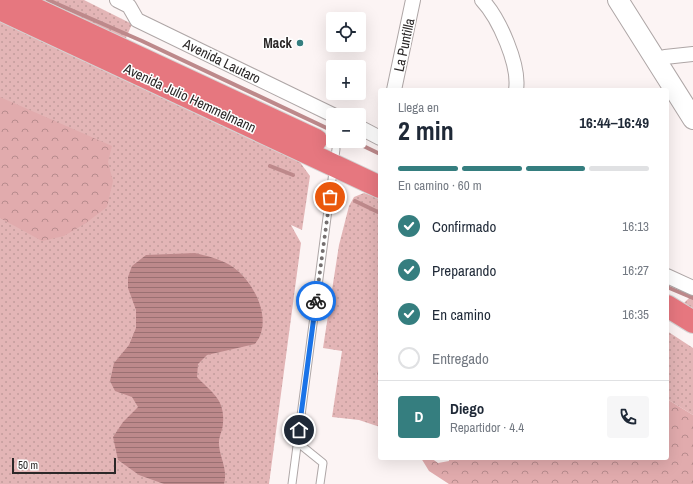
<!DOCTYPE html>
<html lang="es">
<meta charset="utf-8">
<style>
:root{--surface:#fff;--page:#f6f6f7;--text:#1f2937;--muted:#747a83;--line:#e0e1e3;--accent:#357e7f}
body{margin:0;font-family:"Archivo Narrow",sans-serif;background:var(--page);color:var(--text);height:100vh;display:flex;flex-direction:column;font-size:15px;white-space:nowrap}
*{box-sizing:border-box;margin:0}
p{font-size:13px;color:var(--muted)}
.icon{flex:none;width:22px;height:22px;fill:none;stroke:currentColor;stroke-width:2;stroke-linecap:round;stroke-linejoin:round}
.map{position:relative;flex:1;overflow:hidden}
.side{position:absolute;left:378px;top:88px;width:291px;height:372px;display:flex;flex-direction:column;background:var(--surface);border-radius:4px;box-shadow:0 4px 16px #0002}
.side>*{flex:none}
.fabs{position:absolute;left:326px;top:12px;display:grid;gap:8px}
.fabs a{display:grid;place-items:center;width:40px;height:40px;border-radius:4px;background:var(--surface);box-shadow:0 4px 16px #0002;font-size:20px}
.scale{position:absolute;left:12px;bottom:10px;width:104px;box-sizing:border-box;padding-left:4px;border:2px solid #2b2828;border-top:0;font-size:11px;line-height:14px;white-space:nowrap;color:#2b2828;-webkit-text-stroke:3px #fff;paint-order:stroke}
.pin{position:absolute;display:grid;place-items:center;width:34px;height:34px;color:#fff;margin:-17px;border:2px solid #fff;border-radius:50%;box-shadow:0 1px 4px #0007}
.courier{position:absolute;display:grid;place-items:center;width:40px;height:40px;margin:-20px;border:3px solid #1a73e8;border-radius:50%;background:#fff;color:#222;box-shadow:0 1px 5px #0007}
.head em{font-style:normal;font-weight:700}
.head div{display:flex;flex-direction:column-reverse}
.head{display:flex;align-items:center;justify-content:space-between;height:68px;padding:0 20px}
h1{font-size:26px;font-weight:700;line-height:30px}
.bar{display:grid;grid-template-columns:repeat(4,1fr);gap:6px 4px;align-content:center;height:48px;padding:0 20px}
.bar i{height:5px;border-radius:3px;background:var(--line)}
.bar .selected{background:var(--accent)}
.bar p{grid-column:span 4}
.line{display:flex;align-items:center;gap:10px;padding:0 20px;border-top:1px solid var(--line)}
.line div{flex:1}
.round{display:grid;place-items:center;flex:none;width:42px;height:42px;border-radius:4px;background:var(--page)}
ol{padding:0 20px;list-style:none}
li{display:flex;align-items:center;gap:12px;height:44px}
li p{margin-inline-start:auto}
li .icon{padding:4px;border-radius:50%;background:var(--accent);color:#fff;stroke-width:4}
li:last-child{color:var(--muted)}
li i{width:22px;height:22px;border:2px solid var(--line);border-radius:50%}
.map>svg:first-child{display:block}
.green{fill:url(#green-dots)}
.forest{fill:url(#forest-crowns)}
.water{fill:url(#water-rules)}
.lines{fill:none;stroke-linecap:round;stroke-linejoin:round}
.stream{stroke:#bd898b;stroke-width:4}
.lane-casing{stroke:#aea6a6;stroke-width:9}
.street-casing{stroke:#aea6a6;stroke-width:16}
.secondary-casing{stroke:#aea6a6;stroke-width:22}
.highway-casing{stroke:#d5d4d4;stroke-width:24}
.lane{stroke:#fff;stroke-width:7}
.street{stroke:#fff;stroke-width:14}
.secondary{stroke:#fff;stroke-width:20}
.highway{stroke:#e6777f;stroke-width:22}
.done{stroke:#746f6f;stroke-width:4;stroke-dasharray:0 7.2}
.route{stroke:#1a73e8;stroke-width:5}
.poi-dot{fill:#357e7f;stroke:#fff;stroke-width:1.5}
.labels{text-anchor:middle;stroke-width:3;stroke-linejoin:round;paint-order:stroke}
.poi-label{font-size:14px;font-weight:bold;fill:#2b2828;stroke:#fff;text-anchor:end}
.street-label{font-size:14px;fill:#2b2828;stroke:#fff}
</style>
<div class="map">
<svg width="693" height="484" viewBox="0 0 693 484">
<defs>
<pattern id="green-dots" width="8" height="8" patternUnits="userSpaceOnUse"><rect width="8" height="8" fill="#e3b5b6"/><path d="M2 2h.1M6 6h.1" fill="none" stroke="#c39c9c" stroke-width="1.8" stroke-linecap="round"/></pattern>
<pattern id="forest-crowns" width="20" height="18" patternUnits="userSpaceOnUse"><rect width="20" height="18" fill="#e1abad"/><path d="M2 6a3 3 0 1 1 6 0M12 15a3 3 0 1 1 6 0" fill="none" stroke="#b78b8d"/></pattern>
<pattern id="water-rules" width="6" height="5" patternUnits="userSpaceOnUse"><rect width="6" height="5" fill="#bd898b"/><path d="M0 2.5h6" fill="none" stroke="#9a7072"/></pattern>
</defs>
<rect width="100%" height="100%" fill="#fcf4f4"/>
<!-- green -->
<path class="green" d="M25,0H84L132,24L123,45Z
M0,17L294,154L310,176L302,230L291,225L301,243L269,484H0Z
M364,193L380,198V347L376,379L380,393V427L359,420L332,417L342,351L323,348L339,245L349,206L354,197Z
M693,294V317L680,307Z
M667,331L693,348V415L667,399Z"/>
<!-- forest -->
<path class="forest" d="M0,97L112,146L108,162L113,181L107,207L86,223L64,236L42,241L0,218Z
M380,347V393L376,379Z
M667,399L693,415V484H449L429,471L421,458H431L438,463L449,461V458H667Z"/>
<!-- water -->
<path class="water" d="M195,253C208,256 223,260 233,267C252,281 268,310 261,333C260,337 257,341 255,344L207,355L198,364L197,377C212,393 225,399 223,423C223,430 218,438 219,445C220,458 228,470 224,484H164L139,475L118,460L113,437L123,422L138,407L132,397L115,391L110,381L114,363L129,345L136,328V310L128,288V277L132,266L146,255Z"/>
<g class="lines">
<!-- stream -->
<path class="stream" d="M48,0L142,41L333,131
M353,141L380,154
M270,166L293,175
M355,201L380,213
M667,287L693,298"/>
<!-- lane casing -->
<g class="lane-casing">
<path id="lane" d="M297,442L323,463L320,484
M292,484L336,149"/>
</g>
<!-- street casing -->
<g class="street-casing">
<path id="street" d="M117,0L129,6L137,20L333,115
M482,0C499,18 520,65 516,90
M656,61L665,57L693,54
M394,90L413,0
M359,127L380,138
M667,276L693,288"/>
</g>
<!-- secondary casing -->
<g class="secondary-casing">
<path id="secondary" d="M618,0L693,119"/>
</g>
<!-- highway casing -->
<g class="highway-casing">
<path id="highway" d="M16,0L316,140
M0,9L380,187
M667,306L693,322"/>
</g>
<!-- lane -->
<use href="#lane" class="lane"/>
<!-- street -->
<use href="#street" class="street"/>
<!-- secondary -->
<use href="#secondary" class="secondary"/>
<!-- highway -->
<use href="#highway" class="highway"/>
</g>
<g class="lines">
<!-- done -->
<path class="done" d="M316,301L330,197"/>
<!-- route -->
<path class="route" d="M299,430L316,301"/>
</g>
<!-- markers -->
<circle class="poi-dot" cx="300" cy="43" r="4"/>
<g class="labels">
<!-- poi labels -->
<g class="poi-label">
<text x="292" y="48">Mack</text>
</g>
<!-- street labels -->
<g class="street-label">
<text transform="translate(404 45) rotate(-78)" y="5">La Puntilla</text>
<text transform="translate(222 61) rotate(26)" y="5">Avenida Lautaro</text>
<text transform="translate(190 98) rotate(25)" y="5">Avenida Julio Hemmelmann</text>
</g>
</g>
</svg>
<div class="fabs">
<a><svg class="icon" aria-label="locate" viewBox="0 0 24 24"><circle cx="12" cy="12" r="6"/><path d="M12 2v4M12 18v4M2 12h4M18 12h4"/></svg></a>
<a>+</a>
<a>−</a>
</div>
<div class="scale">50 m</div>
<div class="pin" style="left:330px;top:197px;background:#ea580c"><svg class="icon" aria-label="bag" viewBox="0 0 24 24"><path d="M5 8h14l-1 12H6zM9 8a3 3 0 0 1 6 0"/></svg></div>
<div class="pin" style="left:299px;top:430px;background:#1f2937"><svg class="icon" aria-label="home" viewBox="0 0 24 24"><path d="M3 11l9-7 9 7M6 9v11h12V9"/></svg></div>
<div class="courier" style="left:316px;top:301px"><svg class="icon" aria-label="bike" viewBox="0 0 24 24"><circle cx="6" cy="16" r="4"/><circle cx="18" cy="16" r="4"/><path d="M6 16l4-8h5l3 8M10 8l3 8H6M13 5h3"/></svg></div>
<section class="side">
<div class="head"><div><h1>2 min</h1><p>Llega en</p></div><em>16:44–16:49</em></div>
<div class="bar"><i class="selected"></i><i class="selected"></i><i class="selected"></i><i></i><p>En camino · 60 m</p></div>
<ol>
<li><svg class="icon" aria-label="check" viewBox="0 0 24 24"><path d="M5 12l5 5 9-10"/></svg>Confirmado<p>16:13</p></li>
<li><svg class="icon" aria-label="check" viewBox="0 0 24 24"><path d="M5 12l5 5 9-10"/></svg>Preparando<p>16:27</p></li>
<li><svg class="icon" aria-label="check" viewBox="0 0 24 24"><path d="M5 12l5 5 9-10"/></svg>En camino<p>16:35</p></li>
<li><i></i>Entregado</li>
</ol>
<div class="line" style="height:72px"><b class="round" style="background:var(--accent);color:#fff">D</b><div><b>Diego</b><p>Repartidor · 4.4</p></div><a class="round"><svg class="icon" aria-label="phone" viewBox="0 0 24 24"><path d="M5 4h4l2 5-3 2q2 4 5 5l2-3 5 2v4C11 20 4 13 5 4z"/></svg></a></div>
</section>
</div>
